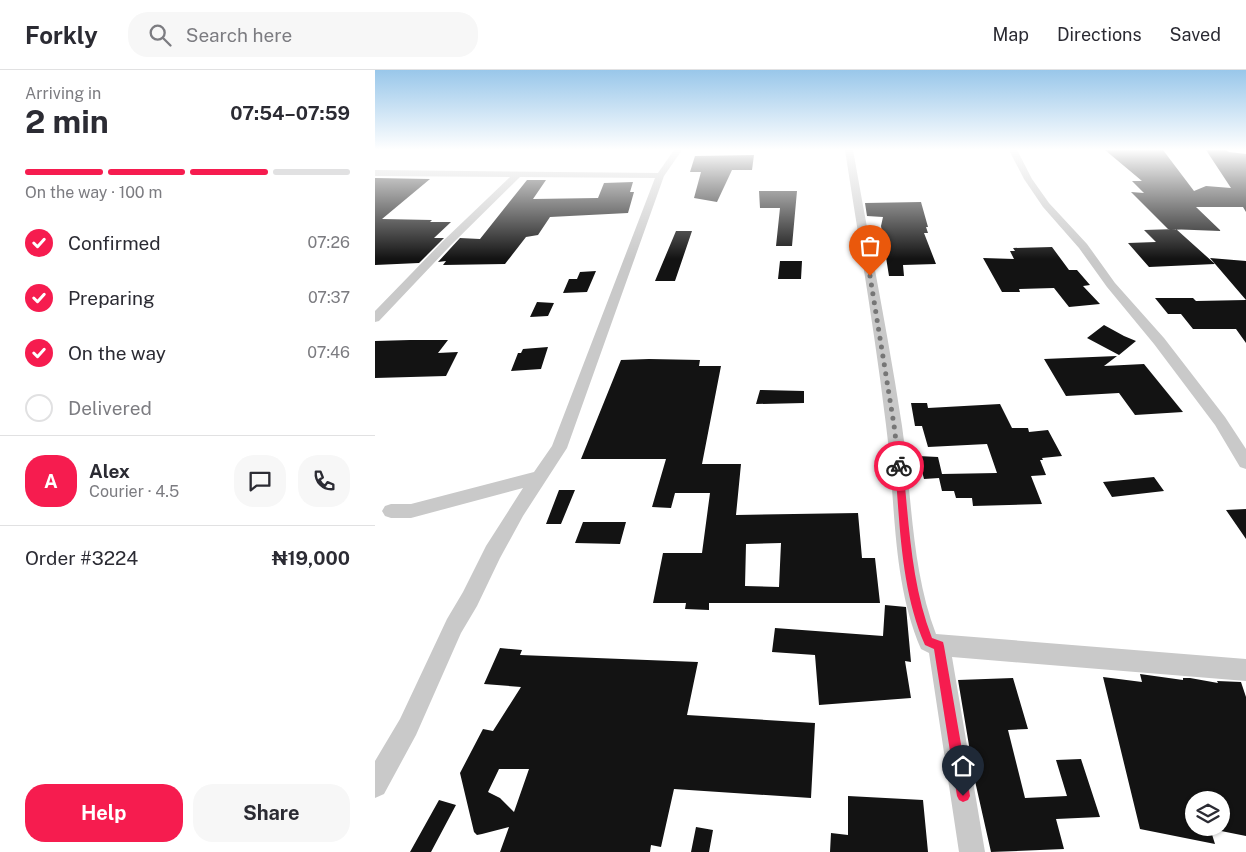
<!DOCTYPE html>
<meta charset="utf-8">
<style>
:root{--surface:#fff;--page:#f7f7f7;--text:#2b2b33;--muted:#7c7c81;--line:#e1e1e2;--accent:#f61c4f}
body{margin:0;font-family:"Public Sans",sans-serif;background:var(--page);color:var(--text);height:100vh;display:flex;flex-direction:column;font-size:19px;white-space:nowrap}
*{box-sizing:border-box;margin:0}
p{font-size:16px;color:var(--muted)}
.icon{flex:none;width:28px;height:28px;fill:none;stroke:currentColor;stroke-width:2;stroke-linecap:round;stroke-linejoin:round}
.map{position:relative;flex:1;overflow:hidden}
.panel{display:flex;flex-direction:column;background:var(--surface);width:375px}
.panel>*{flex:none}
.tools{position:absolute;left:810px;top:721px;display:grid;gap:10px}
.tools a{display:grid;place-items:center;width:45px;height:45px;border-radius:50%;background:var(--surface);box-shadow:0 1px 4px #0004;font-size:25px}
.pin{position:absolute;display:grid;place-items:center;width:42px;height:42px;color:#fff;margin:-51px -21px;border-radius:50% 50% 50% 0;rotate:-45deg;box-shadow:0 0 5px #0007}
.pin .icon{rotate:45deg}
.courier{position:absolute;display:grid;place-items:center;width:50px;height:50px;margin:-25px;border:4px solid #f61c4f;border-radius:50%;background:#fff;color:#222;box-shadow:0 1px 6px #0007}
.summary em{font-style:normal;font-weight:700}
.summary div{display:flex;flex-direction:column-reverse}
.summary{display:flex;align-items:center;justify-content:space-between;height:85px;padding:0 25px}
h1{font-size:32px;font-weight:700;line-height:38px}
.bar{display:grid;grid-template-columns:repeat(4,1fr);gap:8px 5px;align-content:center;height:60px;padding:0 25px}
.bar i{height:6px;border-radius:4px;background:var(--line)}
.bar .active{background:var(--accent)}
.bar p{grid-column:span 4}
.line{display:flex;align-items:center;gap:12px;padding:0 25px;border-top:1px solid var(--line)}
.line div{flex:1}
.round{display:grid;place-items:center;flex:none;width:52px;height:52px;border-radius:20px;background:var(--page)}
ol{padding:0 25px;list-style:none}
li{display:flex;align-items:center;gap:15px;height:55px}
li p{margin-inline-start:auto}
li .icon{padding:5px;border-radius:50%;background:var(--accent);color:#fff;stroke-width:4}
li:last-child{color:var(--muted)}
li i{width:28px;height:28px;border:2px solid var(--line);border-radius:50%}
.cta{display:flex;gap:10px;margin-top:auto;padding:10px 25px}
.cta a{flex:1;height:58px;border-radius:20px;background:var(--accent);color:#fff;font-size:20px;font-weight:700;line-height:58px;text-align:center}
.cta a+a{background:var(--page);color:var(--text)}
header{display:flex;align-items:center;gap:30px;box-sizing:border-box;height:70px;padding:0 25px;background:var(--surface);border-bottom:1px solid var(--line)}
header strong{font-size:24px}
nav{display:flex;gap:28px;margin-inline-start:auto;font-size:18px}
.search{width:350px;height:45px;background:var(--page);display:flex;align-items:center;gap:12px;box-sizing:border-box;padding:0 18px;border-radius:20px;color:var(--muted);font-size:19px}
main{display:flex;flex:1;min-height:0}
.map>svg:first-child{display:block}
.building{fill:#131313;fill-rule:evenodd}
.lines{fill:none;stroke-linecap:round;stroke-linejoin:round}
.minor{fill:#c9c9c9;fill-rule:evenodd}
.route{fill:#f61c4f}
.done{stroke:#767676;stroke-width:5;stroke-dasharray:0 9}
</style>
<header>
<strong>Forkly</strong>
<div class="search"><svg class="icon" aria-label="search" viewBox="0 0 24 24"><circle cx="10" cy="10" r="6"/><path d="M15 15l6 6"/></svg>Search here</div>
<nav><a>Map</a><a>Directions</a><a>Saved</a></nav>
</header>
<main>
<section class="panel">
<div class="summary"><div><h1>2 min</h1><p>Arriving in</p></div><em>07:54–07:59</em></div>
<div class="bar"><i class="active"></i><i class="active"></i><i class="active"></i><i></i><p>On the way · 100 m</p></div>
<ol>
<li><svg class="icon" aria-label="check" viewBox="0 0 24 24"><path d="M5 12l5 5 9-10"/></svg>Confirmed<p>07:26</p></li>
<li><svg class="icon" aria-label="check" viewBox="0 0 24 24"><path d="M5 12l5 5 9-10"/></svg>Preparing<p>07:37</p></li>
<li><svg class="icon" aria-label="check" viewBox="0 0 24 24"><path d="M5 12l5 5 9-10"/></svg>On the way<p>07:46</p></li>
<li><i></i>Delivered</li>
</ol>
<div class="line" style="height:90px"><b class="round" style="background:var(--accent);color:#fff">A</b><div><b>Alex</b><p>Courier · 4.5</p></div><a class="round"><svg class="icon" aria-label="chat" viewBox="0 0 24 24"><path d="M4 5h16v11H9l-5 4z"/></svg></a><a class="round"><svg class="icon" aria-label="phone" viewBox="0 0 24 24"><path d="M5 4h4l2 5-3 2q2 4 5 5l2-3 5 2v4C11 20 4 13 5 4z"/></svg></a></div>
<div class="line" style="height:65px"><div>Order #3224</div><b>₦19,000</b></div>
<div class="cta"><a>Help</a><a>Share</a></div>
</section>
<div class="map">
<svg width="871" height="782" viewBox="0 0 871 782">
<rect width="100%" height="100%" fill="#fff"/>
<!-- building -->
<path class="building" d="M730,80H788L819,121L831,116L856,118L831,80H851L854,82L871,84V142L868,137H821L846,161L793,159L756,122L769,123L757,111H767Z
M379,85L377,100H357L342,132L319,128L326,102H315L320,86Z
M0,108L55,109L7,149L57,150L55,152H76L59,168H69L44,193L0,195Z
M152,110H171L158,129L223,128L229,113L258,112L255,122H259L253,143L175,147L163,165L151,167L130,194L68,195L71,191L63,192L85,168L105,169Z
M384,121H422L417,176H401L405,138H385Z
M546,132L553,157H551L553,163H549L561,194L528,195L529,206H514L506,156L508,147L492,146L490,133Z
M801,159L840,194L774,197L753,173L781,172L769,160Z
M301,161H317L300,211H280Z
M677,177L694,200H702L715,215L708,216L725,234L694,237L679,218L644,219L645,222H627L608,188L639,189L635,181H640L638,178Z
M835,188L871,191V230Z
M405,191H427L426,209H403Z
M221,201L212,222L188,223L194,209H202L205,202Z
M780,228H818L821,231L871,230V273L861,259H818L806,244H793Z
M162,232L179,233L173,246L155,247Z
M729,255L749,266L761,271L744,285L712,268Z
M35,270H73L63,283L83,282L71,306L0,308V271Z
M173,277L166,299L136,301L143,283H146L148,279Z
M742,286L729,296L769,294L808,342L760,345L744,323L691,326L669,289Z
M274,289L325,290L324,296H346L327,394H366L361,445L483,443L487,488H500L505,533H334V540L310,539L311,533H278L288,483H327L335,423H300L296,438L277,437L291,389H206L246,290ZM406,473L404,517L370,516L371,474Z
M385,320L429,321V333L381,334Z
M536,333H552L553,338L625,334L637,358H653L654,362L673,360L687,386L667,388L668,390H665L671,405L656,406L667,434L598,436L597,428H581L579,421H567L564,408L549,409L543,386L563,387L567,404L622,403L612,374L553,377L547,356H540Z
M779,407L789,421L737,427L728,412Z
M184,420H200L186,454H171Z
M871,439V469L851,440Z
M208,452H251L245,474L200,473Z
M510,535L531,537L536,592L530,591L536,628L444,635L440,585L397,582L400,558L508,566Z
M125,578L147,580L145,585L323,592L312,645L440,653L436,728L299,719L286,777L276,775L275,782H125L134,757L107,764L102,765L99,762L85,703L108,659L118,661L146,617L109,614ZM124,699H154L139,742L125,728L113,722Z
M765,604L808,610V608H815L843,613L842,611L866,612L871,627V766L846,761V730H819V758H835L840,774L765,759L728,607L767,612Z
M638,608L653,659L633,660L650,728L692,726L681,690L706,689L725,747L681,749L689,779L616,782L600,711L583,610Z
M473,726L548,730L553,782H455L456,763L473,765Z
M64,730L81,735L56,782H35Z
M321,757L338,760L334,782H316Z"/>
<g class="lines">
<!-- minor -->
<path class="minor" d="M299,80H307L289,106L192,378L148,446L125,488L102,536L86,563L41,665L9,724L0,728V691L25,649L72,549L88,522L111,476L148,418L36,448H16L10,446L7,441L10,436L16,434H36L159,402L177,376L280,108L145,107L76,175L4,251L0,252V241L68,171L135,107L0,106V100L283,103Z
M470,80H478C494,172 513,263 527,356C537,424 536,499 561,564L871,589V611L577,587L610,782H584L554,583L546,579C516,509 521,429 511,355C500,263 484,171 470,80Z
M634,80H642L657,109L674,133L712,174L740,213L789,268L850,347L871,379V399L865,397L840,355L779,274L732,217L704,178L668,137L649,109Z"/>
</g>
<!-- sky -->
<linearGradient id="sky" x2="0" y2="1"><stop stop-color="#99c7ea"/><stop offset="0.42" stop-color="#fff"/><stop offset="1" stop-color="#fff" stop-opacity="0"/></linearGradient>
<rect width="871" height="189" fill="url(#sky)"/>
<!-- route -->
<path class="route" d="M524,393L528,396C534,453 536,514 557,568L568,572L569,576L595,726L593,730L588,732L584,730L582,726L559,579L550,575C526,520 525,456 520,396Z"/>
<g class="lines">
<!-- done -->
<path class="done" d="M495,206L519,355L524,396"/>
</g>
</svg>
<div class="tools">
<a><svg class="icon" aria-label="layers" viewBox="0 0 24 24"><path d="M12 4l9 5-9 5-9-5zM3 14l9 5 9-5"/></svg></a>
</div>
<div class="pin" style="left:495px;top:206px;background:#ea580c"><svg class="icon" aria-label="bag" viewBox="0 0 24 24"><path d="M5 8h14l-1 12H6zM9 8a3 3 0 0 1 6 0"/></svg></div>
<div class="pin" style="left:588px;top:726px;background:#1f2937"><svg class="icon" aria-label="home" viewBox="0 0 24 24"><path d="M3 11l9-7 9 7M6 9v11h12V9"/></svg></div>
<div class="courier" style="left:524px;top:396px"><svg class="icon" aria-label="bike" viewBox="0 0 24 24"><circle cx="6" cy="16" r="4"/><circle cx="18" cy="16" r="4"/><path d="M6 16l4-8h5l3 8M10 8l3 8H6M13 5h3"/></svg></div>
</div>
</main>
